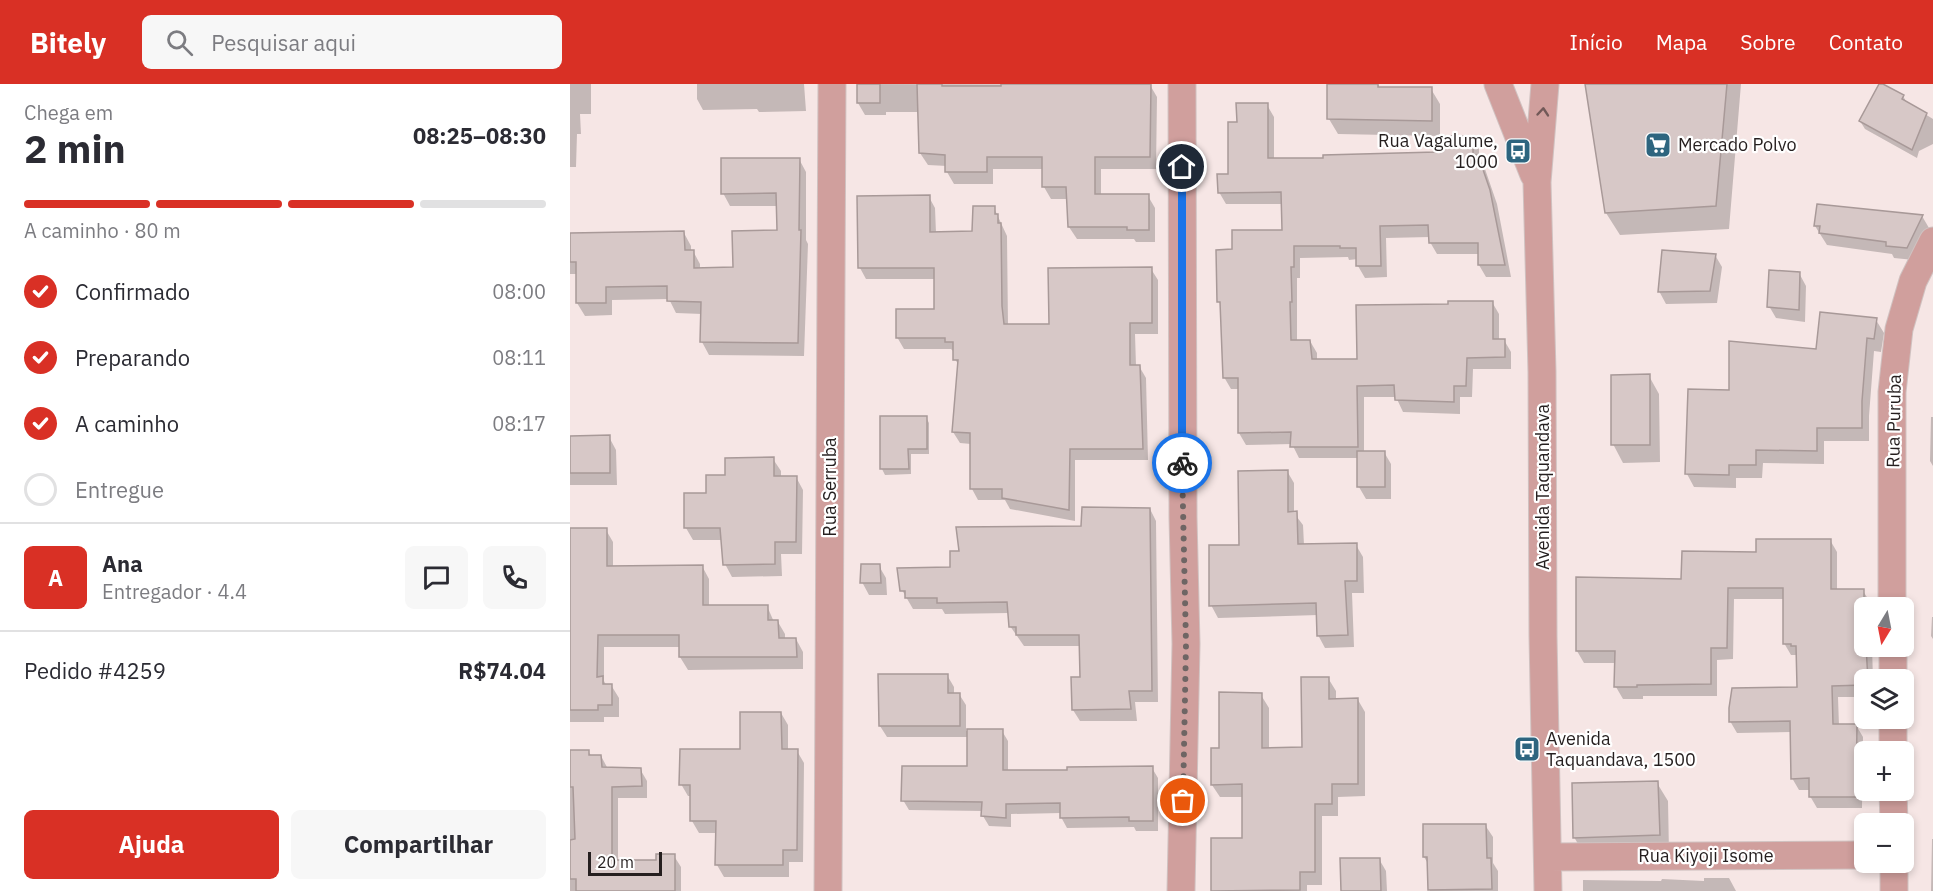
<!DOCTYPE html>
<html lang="pt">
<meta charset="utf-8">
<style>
:root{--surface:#fff;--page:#f7f7f7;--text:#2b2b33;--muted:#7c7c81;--line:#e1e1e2;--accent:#d93025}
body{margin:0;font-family:"IBM Plex Sans",sans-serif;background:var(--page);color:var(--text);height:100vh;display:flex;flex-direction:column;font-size:22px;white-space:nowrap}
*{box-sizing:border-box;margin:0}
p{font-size:20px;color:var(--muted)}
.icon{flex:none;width:33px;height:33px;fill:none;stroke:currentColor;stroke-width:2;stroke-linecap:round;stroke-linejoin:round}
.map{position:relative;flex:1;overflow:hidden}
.panel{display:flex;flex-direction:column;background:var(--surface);width:570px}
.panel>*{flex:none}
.needle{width:39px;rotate:190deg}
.buttons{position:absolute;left:1284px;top:513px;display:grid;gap:12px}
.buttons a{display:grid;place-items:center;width:60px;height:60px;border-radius:9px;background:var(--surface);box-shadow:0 3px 9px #0003;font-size:30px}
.scale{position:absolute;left:18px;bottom:15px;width:74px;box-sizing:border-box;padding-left:6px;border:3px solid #251f1f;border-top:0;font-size:16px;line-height:21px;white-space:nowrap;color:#251f1f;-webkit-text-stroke:4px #fff;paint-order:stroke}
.pin{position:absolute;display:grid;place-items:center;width:51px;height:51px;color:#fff;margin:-26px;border:3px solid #fff;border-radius:50%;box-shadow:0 2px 6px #0007}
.courier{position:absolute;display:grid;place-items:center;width:60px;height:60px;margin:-30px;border:4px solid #1a73e8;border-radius:50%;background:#fff;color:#222;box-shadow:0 2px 8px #0007}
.overview em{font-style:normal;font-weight:700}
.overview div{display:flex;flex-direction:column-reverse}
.overview{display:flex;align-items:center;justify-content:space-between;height:102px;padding:0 24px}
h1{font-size:39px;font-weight:700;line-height:45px}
.bar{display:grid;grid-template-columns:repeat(4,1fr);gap:9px 6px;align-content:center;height:72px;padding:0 24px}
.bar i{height:8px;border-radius:4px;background:var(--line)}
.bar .current{background:var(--accent)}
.bar p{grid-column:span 4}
.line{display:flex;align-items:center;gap:15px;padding:0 24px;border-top:2px solid var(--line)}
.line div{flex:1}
.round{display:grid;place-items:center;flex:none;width:63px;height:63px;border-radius:9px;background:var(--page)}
ol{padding:0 24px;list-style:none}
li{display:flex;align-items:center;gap:18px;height:66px}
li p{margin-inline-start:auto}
li .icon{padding:6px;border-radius:50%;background:var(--accent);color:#fff;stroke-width:4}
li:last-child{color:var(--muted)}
li i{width:33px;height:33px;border:3px solid var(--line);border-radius:50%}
.button{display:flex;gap:12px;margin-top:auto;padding:12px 24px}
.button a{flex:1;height:69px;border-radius:9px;background:var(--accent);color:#fff;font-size:24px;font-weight:700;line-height:69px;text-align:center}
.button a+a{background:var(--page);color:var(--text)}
header{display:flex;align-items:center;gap:36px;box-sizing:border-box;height:84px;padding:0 30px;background:var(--accent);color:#fff}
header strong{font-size:28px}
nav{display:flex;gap:33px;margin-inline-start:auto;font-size:21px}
.search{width:420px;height:54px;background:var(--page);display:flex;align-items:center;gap:15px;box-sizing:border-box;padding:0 21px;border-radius:9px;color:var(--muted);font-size:22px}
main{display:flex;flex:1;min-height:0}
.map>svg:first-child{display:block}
.shadow{fill:#0003}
.building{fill:#d7c8c7;stroke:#a89998;stroke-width:1.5}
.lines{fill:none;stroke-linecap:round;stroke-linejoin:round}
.minor-casing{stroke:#d0c2c1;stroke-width:29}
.minor{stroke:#d09f9d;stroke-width:27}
.oneway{stroke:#725958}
.done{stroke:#6e6564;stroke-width:6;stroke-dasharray:0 10.8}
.route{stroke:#1a73e8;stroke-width:8}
.labels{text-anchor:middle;stroke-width:4.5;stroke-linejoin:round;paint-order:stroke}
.poi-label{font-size:18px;fill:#251f1f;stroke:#fff;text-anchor:start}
.street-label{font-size:18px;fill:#251f1f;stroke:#fff}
</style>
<header>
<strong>Bitely</strong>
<div class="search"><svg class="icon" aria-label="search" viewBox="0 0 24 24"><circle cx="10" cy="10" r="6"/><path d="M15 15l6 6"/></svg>Pesquisar aqui</div>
<nav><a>Início</a><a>Mapa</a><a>Sobre</a><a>Contato</a></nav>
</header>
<main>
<section class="panel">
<div class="overview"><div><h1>2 min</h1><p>Chega em</p></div><em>08:25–08:30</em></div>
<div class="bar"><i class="current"></i><i class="current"></i><i class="current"></i><i></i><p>A caminho · 80 m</p></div>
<ol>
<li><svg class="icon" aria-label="check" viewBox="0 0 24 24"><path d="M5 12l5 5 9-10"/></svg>Confirmado<p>08:00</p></li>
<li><svg class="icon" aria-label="check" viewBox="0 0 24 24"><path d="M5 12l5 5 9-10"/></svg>Preparando<p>08:11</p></li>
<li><svg class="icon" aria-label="check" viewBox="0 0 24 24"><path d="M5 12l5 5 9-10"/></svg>A caminho<p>08:17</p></li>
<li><i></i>Entregue</li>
</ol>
<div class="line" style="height:108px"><b class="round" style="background:var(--accent);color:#fff">A</b><div><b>Ana</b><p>Entregador · 4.4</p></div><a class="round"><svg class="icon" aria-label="chat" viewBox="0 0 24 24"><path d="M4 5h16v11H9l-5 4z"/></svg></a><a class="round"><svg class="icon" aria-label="phone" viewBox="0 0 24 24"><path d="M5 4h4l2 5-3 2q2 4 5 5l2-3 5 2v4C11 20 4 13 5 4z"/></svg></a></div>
<div class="line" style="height:78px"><div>Pedido #4259</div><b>R$74.04</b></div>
<div class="button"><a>Ajuda</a><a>Compartilhar</a></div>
</section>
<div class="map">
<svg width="1363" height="807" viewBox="0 0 1363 807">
<rect width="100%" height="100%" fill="#f6e6e5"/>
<!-- shadow -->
<path class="shadow" d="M0,0H21V30H10L11,50H7L6,83H0Z
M127,0H234L236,27L189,28L187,25L133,26L127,15Z
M303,0L580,1L587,13L586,85H531V112H578L585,124V158H566L564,155H507L499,143L498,115H481L474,103V85H423V100H384L377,88V82L358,81L350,69L349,28H316V31H295L288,19Z
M758,0H808L810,5H861L870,20V53H902L909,65V76L915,85L927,120L941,193H916L909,181V170H867L860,158V153L816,154L817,193L795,194L788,182V175L779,176L778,173L730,174V194H727V257H740L747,269V276H788L879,221L922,218L929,230V256H934L941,268V285H903L902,313H890V330L833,328L826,313H794V368H814L821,380V415H796L789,403V374H729L722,360L676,361L669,349L670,305H661L654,293L652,222L649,218L664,167L713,147V120H656L649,108L660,91L668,39L697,21L704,33V76L868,70V52L768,50L759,35Z
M1016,0H1171L1159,145L1050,151L1036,129Z
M1333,12L1337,19L1363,35V60L1349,67L1347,74L1295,45L1290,37Z
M229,75L236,88V156L238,160L234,272L139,271L132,258V230L106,229L99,215L42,216V231L15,232L7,219V190H0V150L114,149L121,162V167H123L130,180V185H164L209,148L208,122H160L153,109Z
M359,113L365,124L366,149H403L424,124L437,152L438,241H480L581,185L588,196V250H565L566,282H569L576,294L578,376H505V437L440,425L435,416H408L402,405L401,360L390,359L383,348L389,282L385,275V269L381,265H334L327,253L366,227V195H296L290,184Z
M1352,132L1359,144L1344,176L1324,174L1322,170L1257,161L1245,142Z
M1145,171L1152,183L1147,219L1096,220L1089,207Z
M1229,189L1236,202L1235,238L1206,234L1199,222Z
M1306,236L1314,249L1311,268L1304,267L1299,332V357H1254V380L1193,379L1192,394H1166V404L1124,403L1117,390L1161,308L1247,267Z
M1079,292L1089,310L1090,378L1053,379L1043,360Z
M356,333L359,339V370H341V390L315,391L312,385Z
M1361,333H1363V382L1360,377Z
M0,353H39L46,366L47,401H0Z
M203,375L211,387V394L226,393L233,406L232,470H211L212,492L162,493L155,480L153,456H123L116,444L138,411L157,393Z
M717,387L724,399V429L733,441L734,461H786L793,473L794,509H782L784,563L755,564L748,551V531L648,534L641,521L671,462Z
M580,425L586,437L588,618H565L567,637H510L503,626L512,595L511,562H454L440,542L439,529L375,530L372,525H343L332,506L381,485L391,468L512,444Z
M0,446H36L43,458V483L132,482L139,495V522H197L204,538H208L215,550V556L226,555L233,568V585L118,586L110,573V563H34V597L36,601H41L49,614V633H34V638H0Z
M1260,456L1267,468V506L1293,507L1300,518V524H1294V562H1302L1303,596H1294V613H1268L1269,642L1286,641L1293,653L1292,724H1247L1240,712V706H1229L1222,694L1221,648L1167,649L1160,637L1228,604V571H1221L1214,559L1215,515H1164L1163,575L1147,576V612H1073V615H1053L1046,603V579H1014L1007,567L1113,496L1187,470Z
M309,482L316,494L317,511H299L292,498Z
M1362,533H1363V555L1361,552Z
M377,591L384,603V610H389L396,621V647H432L438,657V688L582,684L588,694V747H566L564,743L497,744L491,733V729L441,730V743L419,742L413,732V727L339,726L333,716L398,684V653H317L310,642V592Z
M758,594L766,607V616H788L795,628V712L768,713V732H752V801H737V807H643V756H674V713H650L642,701L651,665L691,611L699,624V665H733Z
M211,629L218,641V667H227L234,679L233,778H219V793H154L147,781V749H129L122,737V712H118L111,700L171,667Z
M0,667H18L22,673L31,672L38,685H70L77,697V714H48V777H87L104,772L111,783V807H0Z
M1087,699L1098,717L1099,769L1015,772L1004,753Z
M915,741L923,753V779L928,787V807H860L859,781L854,773Z
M1362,755H1363V807H1361Z
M809,775L816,787L817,807H772Z
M1134,794H1159L1166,807H1013V796L1091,797L1092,795L1134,797Z"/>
<!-- building -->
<path class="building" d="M287,0H310V19H287Z
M347,0H372V2H431V0H581L580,73H525V110H579V146H557V143H498L496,103H472V73H417V88H375V71L349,69Z
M757,0H808V3H862V37L757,35Z
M1015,0H1157L1146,122L1035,129Z
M1309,0H1313L1334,11L1332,15L1357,29L1342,66L1289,37Z
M666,19H698V74H753V71L866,68V52H903V71H908L920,106L935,181H908V159H859L858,141L810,142L811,182H786V164H770V162H724V183H721L722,218H720L721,256H740L742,275H787L786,221L878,220V217H923V255H935V273L897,274L896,302H884V318L825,316L824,301L787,302L788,363H720L721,348L668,349V294H653L650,218H647L646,166L662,165V146H712L711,108L648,109L647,90H658V38H667Z
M151,74H230L229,146H231L228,259L130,258L131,218L97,217V202L36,203V219H6V178H0V149L114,147L115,166H124V184L163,183L162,147L207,146L206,109L151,110Z
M360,111V148L402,147L403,122H425V130H428V139H431L432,222L434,240H479L478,184L582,183V239H560V281H570L573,365H500L499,426L432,414V405H400V349L382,348L388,276H383V258H375V254H326V225H364V184H288L287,112Z
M1247,120L1276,123L1353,131L1337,164L1316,162V158L1249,149L1250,142H1244Z
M1092,166L1146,170L1140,207L1088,208Z
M1199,186L1230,188L1229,226L1197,223Z
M1250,228L1307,234L1304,255L1297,254L1292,317V344H1247V367L1186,366V381H1159V391L1115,390L1118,305L1159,306V257L1246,265Z
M1080,290V361H1041V291Z
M310,332H357V365H338L339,385H310Z
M40,351V389H0V352Z
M787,367H815V403H787Z
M204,373V392H227L226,458H205V480L153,481L150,444H114V409H136V391H155V374Z
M718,386V428L727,427L728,460L787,459V497H775L778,551L747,552L746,519L639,522V461H669L668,387Z
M512,423L580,424L582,607H559L561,625L502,626L501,593H510L509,551H446V543H439L437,518L367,519V514H335V507H330L327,484L380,483V467H389L386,443L511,442Z
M0,444H37V482L133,481V521H198V536H208L209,554H226L227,573H109V551H28L27,593L33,592V600H42V621H28V626H0Z
M1186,455H1261V505H1294V562H1296L1298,596H1294V601L1262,602L1263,640H1287L1286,713H1239V694L1221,695L1220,637L1159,638V624L1162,604L1227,603L1226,562H1221V560H1213V504H1158L1157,564H1141V600L1067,601V603H1044L1045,567H1006V493L1111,495L1112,467L1186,468Z
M291,480H310L311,499H290Z
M308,590H378V609H390V642H309Z
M731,593H759V615L788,614V700H762V720H745V788H730V806L641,807V754H672V700L641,701V664H649V608L692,609V664L732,663Z
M170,628H211L212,665H228L227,766H213V781H145L146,737H120V701H109L110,665H170Z
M397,645H433V686H497V683L583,682V737H559V733L490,734V719L436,720V734L411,732L412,718L331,717L332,682H397Z
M0,666H19V671H31L32,683L71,684L72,702L42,703V776H86V770H105V807H6V795H0V756L5,755L3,703H0Z
M1088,697L1090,751L1003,754L1002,699Z
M853,740H916L917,774H921L922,805L858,806L857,773H853Z
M770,774H810L811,807H771Z"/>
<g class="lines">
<!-- minor casing -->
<g class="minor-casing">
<path id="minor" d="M928,0L964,91
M975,0L967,98L972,288L973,552L978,807
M1322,524V308L1329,245L1343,197L1363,157
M1323,562V596
M1323,634V668
M1323,706L1324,740
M978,773L1294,771
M1324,778V807
M258,807L262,0
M611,807L616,560L613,433L612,0"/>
</g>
<!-- minor -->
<use href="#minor" class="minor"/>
</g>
<!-- one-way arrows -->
<defs><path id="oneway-chevron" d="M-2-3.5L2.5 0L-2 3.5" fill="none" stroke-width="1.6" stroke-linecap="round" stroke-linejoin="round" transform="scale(1.5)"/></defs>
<use class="oneway" href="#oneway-chevron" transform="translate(973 28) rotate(-85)"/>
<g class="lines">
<!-- done -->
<path class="done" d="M612,379L616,560L613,717"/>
<!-- route -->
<path class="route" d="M612,379V83"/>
</g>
<!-- icons -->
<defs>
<g id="supermarket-square" transform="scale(1.35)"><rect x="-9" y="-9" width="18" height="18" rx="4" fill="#2d657f" stroke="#fff"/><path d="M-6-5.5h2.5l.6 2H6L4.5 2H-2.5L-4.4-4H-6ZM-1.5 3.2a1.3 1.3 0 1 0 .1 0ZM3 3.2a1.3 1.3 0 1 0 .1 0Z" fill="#fff"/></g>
<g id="bus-square" transform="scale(1.35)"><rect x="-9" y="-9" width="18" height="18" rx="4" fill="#2d657f" stroke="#fff"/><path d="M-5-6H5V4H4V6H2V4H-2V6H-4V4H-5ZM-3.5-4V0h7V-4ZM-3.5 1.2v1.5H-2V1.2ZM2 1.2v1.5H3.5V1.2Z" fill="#fff"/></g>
</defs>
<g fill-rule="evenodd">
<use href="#supermarket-square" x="1088" y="61"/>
<use href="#bus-square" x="948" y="67"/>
<use href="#bus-square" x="957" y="665"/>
</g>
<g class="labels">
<!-- poi labels -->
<g class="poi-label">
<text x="928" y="63" text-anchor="end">Rua Vagalume,<tspan x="928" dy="21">1000</tspan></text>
<text x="1108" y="67">Mercado Polvo</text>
<text x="976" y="661">Avenida<tspan x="976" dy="21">Taquandava, 1500</tspan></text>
</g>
<!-- street labels -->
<g class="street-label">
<text transform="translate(1324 337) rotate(-89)" y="6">Rua Puruba</text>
<text transform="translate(260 403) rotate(-90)" y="6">Rua Serruba</text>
<text transform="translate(973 403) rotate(-90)" y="6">Avenida Taquandava</text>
<text x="1136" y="778">Rua Kiyoji Isome</text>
</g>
</g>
</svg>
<div class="buttons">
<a><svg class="needle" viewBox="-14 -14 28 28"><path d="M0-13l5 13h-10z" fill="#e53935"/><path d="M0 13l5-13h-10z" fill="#7c7c81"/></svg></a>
<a><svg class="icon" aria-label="layers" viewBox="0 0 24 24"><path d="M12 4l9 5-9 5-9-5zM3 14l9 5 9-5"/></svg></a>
<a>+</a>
<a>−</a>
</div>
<div class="scale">20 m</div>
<div class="pin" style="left:613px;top:717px;background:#ea580c"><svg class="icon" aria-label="bag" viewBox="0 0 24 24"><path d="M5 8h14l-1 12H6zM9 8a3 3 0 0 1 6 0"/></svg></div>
<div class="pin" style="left:612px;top:83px;background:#1f2937"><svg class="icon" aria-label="home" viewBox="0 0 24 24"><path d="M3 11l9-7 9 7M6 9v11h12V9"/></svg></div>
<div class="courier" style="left:612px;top:379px"><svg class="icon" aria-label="bike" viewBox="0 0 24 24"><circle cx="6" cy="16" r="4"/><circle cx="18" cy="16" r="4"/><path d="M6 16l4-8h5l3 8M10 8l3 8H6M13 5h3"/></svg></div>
</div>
</main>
